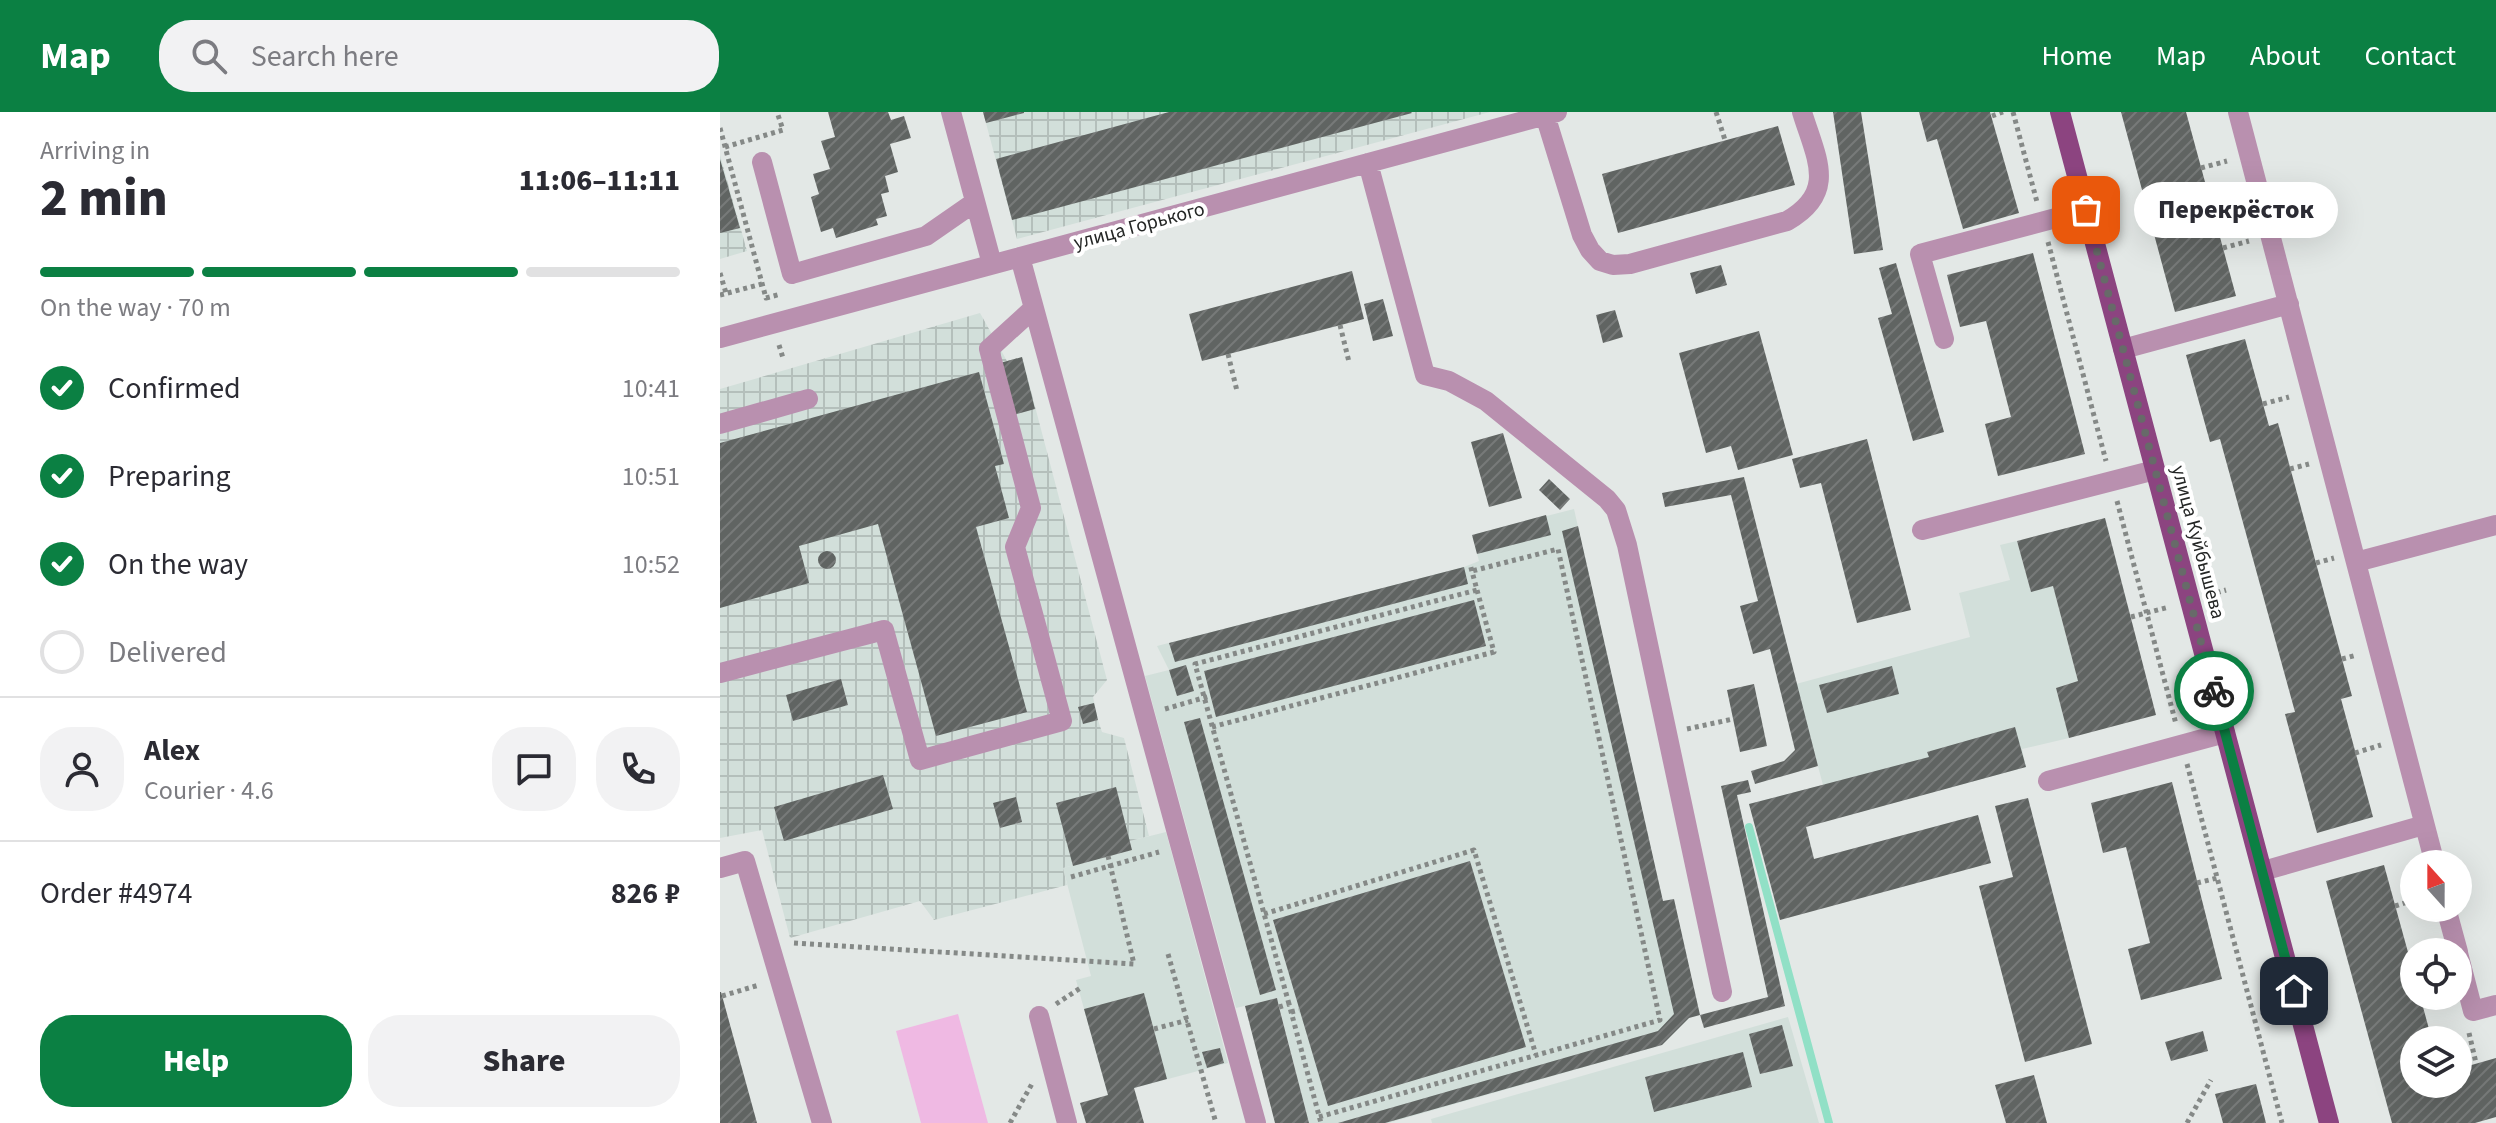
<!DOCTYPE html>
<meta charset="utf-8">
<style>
:root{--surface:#fff;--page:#f2f2f3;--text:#2b2b33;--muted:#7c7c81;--line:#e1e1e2;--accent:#0b8043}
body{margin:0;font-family:"Source Sans 3",sans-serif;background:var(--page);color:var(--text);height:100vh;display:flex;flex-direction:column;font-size:30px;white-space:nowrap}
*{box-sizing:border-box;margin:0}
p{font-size:26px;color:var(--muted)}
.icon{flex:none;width:44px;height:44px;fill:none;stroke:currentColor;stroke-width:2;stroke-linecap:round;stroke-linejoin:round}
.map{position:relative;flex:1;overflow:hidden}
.details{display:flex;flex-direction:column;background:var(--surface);width:720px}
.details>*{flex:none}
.needle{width:52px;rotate:339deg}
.tools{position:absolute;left:1680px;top:738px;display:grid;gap:16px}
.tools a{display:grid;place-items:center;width:72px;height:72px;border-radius:50%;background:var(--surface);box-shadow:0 8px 32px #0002;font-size:40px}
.pin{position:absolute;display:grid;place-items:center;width:68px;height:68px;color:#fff;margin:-34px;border-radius:16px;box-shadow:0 4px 12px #0006}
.courier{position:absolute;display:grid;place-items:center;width:80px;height:80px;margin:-40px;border:6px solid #0b8043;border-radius:50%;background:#fff;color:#222;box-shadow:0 2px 10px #0007}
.bubble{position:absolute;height:56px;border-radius:28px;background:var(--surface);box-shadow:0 8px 32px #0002;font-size:26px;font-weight:800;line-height:56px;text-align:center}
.summary em{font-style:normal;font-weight:800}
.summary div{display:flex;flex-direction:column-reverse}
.summary{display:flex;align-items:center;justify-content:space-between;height:136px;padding:0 40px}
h1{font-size:52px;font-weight:800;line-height:60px}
.bar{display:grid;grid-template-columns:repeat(4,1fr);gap:12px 8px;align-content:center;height:96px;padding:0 40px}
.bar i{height:10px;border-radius:6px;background:var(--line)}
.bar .on{background:var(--accent)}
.bar p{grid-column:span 4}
.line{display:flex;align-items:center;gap:20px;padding:0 40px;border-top:2px solid var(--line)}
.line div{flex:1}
.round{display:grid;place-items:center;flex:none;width:84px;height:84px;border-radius:32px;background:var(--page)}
ol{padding:0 40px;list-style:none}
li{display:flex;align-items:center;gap:24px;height:88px}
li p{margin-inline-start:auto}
li .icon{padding:8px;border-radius:50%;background:var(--accent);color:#fff;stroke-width:4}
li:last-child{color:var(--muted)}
li i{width:44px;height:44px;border:4px solid var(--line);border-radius:50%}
.cta{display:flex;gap:16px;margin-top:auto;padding:16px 40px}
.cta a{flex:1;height:92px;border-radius:32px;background:var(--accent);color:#fff;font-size:32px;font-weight:800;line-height:92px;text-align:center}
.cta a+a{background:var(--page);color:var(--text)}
header{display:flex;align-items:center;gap:48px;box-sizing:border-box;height:112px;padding:0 40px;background:var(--accent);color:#fff}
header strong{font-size:38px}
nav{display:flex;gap:44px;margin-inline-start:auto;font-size:28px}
.search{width:560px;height:72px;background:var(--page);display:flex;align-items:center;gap:20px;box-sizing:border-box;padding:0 28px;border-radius:32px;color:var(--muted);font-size:30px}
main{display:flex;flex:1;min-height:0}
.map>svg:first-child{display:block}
.built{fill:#d2dfda}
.industrial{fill:url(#industrial-grid)}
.pitch{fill:#efb9e3}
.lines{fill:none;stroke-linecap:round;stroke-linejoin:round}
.stream{stroke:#91e0c6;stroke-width:8}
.building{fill:url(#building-hatch)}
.path{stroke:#858987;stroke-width:5;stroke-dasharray:4 4;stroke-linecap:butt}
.minor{stroke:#b990af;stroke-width:20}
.major{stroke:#8c4480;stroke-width:20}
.done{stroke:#676a69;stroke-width:8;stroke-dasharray:0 14.4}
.route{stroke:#0b8043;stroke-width:10}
.labels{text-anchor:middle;stroke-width:8;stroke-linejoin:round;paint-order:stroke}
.street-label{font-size:20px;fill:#242625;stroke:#fff}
</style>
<header>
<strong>Map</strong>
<div class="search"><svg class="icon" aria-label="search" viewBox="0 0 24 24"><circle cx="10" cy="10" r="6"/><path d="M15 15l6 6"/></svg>Search here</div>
<nav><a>Home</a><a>Map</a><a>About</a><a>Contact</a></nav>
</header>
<main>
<section class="details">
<div class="summary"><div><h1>2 min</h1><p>Arriving in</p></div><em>11:06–11:11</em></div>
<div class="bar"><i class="on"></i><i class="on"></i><i class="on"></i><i></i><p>On the way · 70 m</p></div>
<ol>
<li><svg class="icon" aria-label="check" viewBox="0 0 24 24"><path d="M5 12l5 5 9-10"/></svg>Confirmed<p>10:41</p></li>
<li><svg class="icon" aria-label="check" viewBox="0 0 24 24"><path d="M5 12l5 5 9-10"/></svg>Preparing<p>10:51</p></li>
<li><svg class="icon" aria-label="check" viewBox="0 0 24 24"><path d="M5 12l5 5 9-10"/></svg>On the way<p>10:52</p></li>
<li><i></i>Delivered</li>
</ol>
<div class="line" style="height:144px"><a class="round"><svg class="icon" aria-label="person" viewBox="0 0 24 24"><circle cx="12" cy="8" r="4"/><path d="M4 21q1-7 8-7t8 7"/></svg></a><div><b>Alex</b><p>Courier · 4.6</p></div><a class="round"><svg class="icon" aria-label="chat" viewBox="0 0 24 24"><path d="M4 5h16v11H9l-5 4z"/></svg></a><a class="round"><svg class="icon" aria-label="phone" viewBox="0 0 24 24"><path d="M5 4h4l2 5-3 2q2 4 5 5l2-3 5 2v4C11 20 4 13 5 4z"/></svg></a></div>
<div class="line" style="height:104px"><div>Order #4974</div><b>826 ₽</b></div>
<div class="cta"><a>Help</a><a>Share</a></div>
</section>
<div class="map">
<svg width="1776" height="1011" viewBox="0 0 1776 1011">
<defs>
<pattern id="industrial-grid" width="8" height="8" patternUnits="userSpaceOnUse" patternTransform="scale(2)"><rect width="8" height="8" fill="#d2dfda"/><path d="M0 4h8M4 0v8" fill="none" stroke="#b4bfbb"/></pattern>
<pattern id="building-hatch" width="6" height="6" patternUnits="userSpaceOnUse" patternTransform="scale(2)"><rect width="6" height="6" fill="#606462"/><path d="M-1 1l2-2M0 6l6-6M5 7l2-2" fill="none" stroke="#777a79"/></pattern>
</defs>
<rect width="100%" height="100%" fill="#e3e8e6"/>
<!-- built -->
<path class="built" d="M854,397L969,906L942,933L668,1011H589L557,886L516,896L425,564L449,558L437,534L744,455L759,449L752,423Z
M1297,429L1311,479L1333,474L1358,569L1336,576L1349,626L1302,637L1306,655L1039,727L1029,692L1103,673L1076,572L1250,525L1239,481L1290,468L1280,433Z
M446,720L508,951L388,983L356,868L371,864L343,756L412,738L410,729Z
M1068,905L1099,1011H712L711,1007Z"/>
<!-- industrial -->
<path class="industrial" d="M263,0H770L297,127Z
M0,43L27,139L0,147Z
M260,201L287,249L302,245L387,568L373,585L378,608L382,620L404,626L429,724L410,729L412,738L343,756L347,773L214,808L200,789L70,826L42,718L0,726V277Z"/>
<!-- pitch -->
<path class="pitch" d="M238,902L268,1011H201L176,919Z"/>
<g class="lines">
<!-- stream -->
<path class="stream" d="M1029,715L1109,1011"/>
</g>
<!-- building -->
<path class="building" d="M108,0H168L171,8L184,4L191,26L170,32L178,60L165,64L169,80L161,82L167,104L156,107L158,113L116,126L113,116L101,120L91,85L99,82L93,62L110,57L101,29L115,25Z
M263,0H304V1L266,11Z
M449,0H691L692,1L292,108L276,47Z
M1113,0H1141L1163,138L1134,142Z
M1199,0H1270L1299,101L1243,117L1217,27L1207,30Z
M1401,0H1466L1516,184L1455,200Z
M1058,14L1075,73L898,121L882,62Z
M0,47L20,116L0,121Z
M1313,141L1365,342L1278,364L1265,312L1291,305L1266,209L1240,215L1227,163Z
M1176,151L1224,320L1193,329L1158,206L1172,202L1159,156Z
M1001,153L1007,173L976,182L970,161Z
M632,159L644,207L482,249L469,202Z
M663,187L673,224L653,229L644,192Z
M895,198L903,225L883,231L876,203Z
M1039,219L1073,343L1018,358L1011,334L986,341L959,241Z
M1525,227L1549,314L1558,311L1632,584L1621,587L1653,705L1597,721L1565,602L1575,600L1500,327L1490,330L1466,243Z
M302,245L315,297L293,303L280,251Z
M259,260L284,352L275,354L289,406L256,415L307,600L216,624L158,412L79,434L89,471L0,496V331Z
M783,321L802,386L769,395L751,330Z
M1147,327L1191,498L1137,511L1101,371L1080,376L1072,347Z
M1024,365L1098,654L1035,672L1031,659L1064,649L1075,638L1050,537L1033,542L1020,494L1038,489L1011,383L945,395L942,381Z
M829,367L850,387L840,398L819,378Z
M826,403L831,423L757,442L752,423Z
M1385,406L1436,603L1349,626L1336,576L1358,569L1333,474L1311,480L1297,429Z
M858,414L943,789L954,787L980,903L1048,885L1001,674L1028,668L1031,680L1017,683L1065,894L984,916L980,903L969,906L942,933L665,1011H618L938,919L954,902L842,419Z
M98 448a9 9 0 1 1 18 0a9 9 0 1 1-18 0Z
M744,455L748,472L455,550L449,531Z
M754,488L766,534L496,605L484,559Z
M466,553L474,579L457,584L449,558Z
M1172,554L1179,582L1107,601L1099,573Z
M121,567L128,593L73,609L66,583Z
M1034,572L1047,634L1020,640L1007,578Z
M374,591L378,608L363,612L358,595Z
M480,606L556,878L540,883L464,610Z
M1295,615L1306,655L1086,715L1094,747L1258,703L1271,751L1060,808L1029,692L1209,645L1207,640Z
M163,663L173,697L64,729L54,695Z
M1452,670L1502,867L1421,888L1408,837L1430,831L1406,735L1383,741L1371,691Z
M396,675L412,738L353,754L336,691Z
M296,685L302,710L280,716L273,691Z
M1308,686L1372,932L1305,950L1259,774L1293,765L1275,694Z
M750,749L806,935L608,994L553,808Z
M1664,753L1694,862V884H1700L1712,928H1694V972H1738V966L1750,963L1748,954L1776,946V1005L1755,1011H1672L1606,769Z
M0,880H1L37,1011H0Z
M424,881L447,967L414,976L424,1011H366L360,991L388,983L364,897Z
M557,886L559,895L589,1011H555L525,894Z
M1062,913L1073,954L1040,962L1029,922Z
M1483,919L1488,939L1451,949L1445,930Z
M500,936L504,951L487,956L482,940Z
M1023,940L1032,975L934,1000L925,965Z
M1314,963L1327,1011H1286L1275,973Z
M1536,972L1546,1011H1503L1495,982Z"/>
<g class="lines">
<!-- path -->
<path class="path" d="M996,0L1005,28
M1293,0L1317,90
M1272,4L1283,0
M0,16L46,186L61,182
M5,35L63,18L57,0
M1481,56L1507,49
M1328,130L1386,349
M1503,136L1529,129
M0,161L6,181
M0,183L42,172
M620,213L629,250
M59,233L63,246
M508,242L517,279
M1543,292L1569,285
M1570,357L1589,352
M1397,389L1456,612
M1596,451L1614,446
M1489,483L1506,478
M1411,505L1449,495
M1622,547L1637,543
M445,597L490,584
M492,615L774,540L757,478
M967,617L1013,607
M1635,641L1661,633
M1467,652L1562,1011
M351,765L439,740
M1477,771L1497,766
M1675,794L1694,788
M544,802L754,738L816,943
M74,831L414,852L388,744
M448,842L496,1011
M2,884L39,873
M1701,887L1710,884
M336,892L362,875
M569,892L475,552L757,478L750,452
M559,895L569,892L601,1011
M571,900L579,898
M434,917L468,908
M1749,921L1756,951
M599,1005L940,908L838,437L752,459
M290,1011L313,970
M1467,1011L1491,968"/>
<!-- minor -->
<path class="minor" d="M231,0L272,152
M1518,0L1715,752
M825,3L862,123L870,138L880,149L893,153L910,152L1067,109C1118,80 1096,46 1082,0
M42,50L72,162L206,124L255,90
M648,51L705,263L729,269L766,289L887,387L896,398L907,433L1002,880
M300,145L536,1011
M0,226L837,0
M1224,227L1200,142L1366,98
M1403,237L1569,192
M0,312L88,287
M1202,418L1435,358
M1636,450L1776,413
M0,561L164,518L200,648L342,609L295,435L311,396L269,237L314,196
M1328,669L1505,621
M0,756L25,749L102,1011
M1543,759L1704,713
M1726,796L1738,840
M1738,841L1753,899L1776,893
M319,904L347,1011"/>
<!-- major -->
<path class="major" d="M1340,0L1609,1011"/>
</g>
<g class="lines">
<!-- done -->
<path class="done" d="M1366,98L1494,579"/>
<!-- route -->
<path class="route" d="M1494,579L1574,879"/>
</g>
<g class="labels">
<!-- street labels -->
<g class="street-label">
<text transform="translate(419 113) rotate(-15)" y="7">улица Горького</text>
<text transform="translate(1479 430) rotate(75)" y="7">улица Куйбышева</text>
</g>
</g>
</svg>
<div class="tools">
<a><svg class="needle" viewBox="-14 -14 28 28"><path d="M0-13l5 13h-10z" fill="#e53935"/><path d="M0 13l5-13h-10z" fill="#7c7c81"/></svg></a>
<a><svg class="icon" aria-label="locate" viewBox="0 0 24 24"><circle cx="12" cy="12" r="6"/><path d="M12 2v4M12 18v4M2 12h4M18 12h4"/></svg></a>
<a><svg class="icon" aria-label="layers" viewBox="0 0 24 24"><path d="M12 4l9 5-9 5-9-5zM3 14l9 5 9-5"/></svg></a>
</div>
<div class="pin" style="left:1366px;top:98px;background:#ea580c"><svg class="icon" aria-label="bag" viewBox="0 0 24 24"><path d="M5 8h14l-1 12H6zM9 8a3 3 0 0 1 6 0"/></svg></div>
<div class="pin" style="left:1574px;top:879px;background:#1f2937"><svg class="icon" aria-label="home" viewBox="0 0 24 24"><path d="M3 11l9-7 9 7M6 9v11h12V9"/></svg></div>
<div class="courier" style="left:1494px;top:579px"><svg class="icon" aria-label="bike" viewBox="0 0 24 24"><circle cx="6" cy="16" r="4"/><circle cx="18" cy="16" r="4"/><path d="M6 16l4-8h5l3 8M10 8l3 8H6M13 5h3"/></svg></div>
<div class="bubble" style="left:1414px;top:70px;width:204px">Перекрёсток</div>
</div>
</main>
